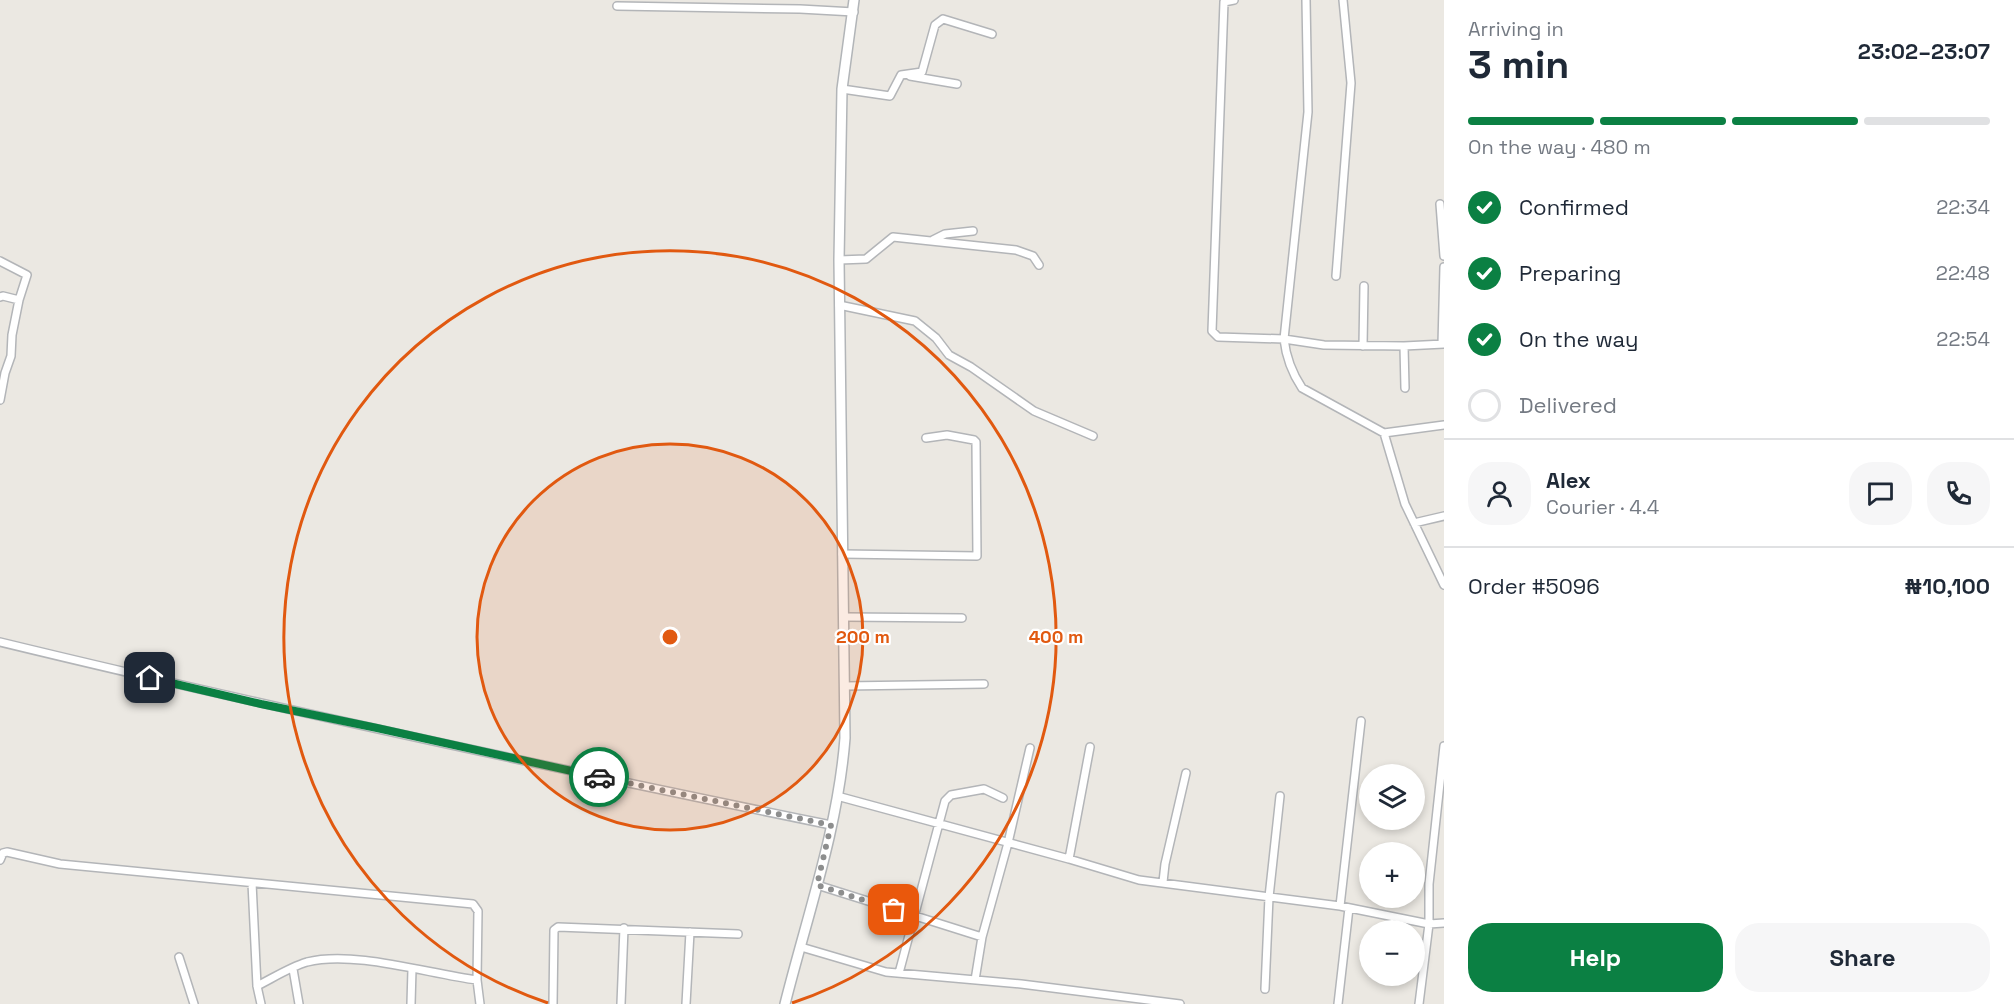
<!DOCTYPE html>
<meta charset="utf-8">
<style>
:root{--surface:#fff;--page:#f6f6f7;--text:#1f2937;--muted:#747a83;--line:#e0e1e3;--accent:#0b8043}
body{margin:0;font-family:"Space Grotesk",sans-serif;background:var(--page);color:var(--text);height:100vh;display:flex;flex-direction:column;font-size:22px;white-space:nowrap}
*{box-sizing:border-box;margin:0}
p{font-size:20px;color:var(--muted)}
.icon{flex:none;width:33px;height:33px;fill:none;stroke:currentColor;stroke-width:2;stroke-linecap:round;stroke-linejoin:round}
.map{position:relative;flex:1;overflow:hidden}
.details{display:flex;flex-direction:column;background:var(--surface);width:570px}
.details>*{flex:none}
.buttons{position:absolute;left:1359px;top:764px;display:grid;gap:12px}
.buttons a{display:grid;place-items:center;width:66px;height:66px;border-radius:50%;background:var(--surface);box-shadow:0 3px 9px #0003;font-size:30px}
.pin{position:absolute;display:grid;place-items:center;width:51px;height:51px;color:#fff;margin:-26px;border-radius:12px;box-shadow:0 3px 9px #0006}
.courier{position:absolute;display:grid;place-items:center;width:60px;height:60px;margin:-30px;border:4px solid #0b8043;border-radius:50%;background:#fff;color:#222;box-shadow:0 2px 8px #0007}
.summary em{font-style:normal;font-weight:800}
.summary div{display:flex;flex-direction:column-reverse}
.summary{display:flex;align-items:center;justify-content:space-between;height:102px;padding:0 24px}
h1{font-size:39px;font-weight:800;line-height:45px}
.bar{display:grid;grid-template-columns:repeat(4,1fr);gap:9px 6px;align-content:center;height:72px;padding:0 24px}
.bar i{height:8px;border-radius:4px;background:var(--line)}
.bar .active{background:var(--accent)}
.bar p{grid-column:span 4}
.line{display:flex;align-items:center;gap:15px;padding:0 24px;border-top:2px solid var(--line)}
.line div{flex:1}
.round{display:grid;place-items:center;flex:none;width:63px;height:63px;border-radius:24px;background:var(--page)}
ol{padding:0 24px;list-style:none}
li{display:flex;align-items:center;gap:18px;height:66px}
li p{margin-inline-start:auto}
li .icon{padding:6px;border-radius:50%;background:var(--accent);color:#fff;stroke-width:4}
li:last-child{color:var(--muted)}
li i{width:33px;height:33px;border:3px solid var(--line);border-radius:50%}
.button{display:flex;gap:12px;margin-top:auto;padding:12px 24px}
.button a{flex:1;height:69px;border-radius:24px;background:var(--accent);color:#fff;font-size:24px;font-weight:800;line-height:69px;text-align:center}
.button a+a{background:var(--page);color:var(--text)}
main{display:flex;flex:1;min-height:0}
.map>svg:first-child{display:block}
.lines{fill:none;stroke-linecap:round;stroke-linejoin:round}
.minor-casing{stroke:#b3b5b8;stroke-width:10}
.secondary-casing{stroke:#b2b5b8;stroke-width:12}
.minor{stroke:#fff;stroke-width:7}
.secondary{stroke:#fff;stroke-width:9}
.done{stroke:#8d8e8e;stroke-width:6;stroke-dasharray:0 10.8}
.route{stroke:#0b8043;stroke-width:8}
.ring{fill:none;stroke:#e15910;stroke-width:3}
.centre{fill:#e15910;stroke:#fff;stroke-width:3}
.ring-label{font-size:18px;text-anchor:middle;font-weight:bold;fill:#e15910;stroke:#fff;stroke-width:4.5;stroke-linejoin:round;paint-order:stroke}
</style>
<main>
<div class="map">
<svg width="1444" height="1004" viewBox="0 0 1444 1004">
<rect width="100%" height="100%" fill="#ebe8e2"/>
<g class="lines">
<!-- minor casing -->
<g class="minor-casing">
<path id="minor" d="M1234,0L1224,2L1212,331L1218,337L1284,339L1324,345L1404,346L1444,344
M1306,0L1308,112L1284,339C1286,357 1292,373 1302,388L1384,433L1444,425
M617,6L800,9L854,12
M910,76L957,84
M842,89L890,96L901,75L922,72L935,25L943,19L992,34
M1440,204L1444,256
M933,240L945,234L973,231
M839,260L866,259L893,237L1016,250L1033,256L1039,265
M0,261L27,275L19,300L12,335L11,356L5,373L0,400
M1336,276L1351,83L1343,0
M0,297L3,296L19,300
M839,305L915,321L936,338L949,355L971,367L1034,411L1093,436
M1442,344L1444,267
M1363,346L1364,286
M1404,346L1405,388
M1384,433L1405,504L1444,585
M1414,523L1444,516
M842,554L977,556L976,442L974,440L947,435L926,438
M845,617L962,618
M0,642C276,709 553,768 831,825
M845,686L984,684
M837,796L1069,859L1139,880L1340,906L1429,924L1444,923
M1069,859L1090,747
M0,860L3,853L7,852L60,864L473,904L478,911L477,980L480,1004
M1163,882L1165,864L1186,773
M252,883L257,986L261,1004
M817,885L982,937
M1340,906L1361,721
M801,947L886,972L1021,984L1180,1004
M179,957L194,1004
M293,969L299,1004
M899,973L945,801L951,795L984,789L1003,798
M975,980L982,937L1008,843L1030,748
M257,986C273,978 290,967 307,962C354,950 429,974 477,980
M1265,989L1269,897L1280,796
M411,1004L412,969
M553,1004L554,930L558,927L738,934
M621,1004L624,928
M686,1004L690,932
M1338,1004L1349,908
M1419,1004L1429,924V884L1444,746"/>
</g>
<!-- secondary casing -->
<g class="secondary-casing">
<path id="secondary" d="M785,1004C807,916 838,829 845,738L839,260L842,89L854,0"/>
</g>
<!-- minor -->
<use href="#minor" class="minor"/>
<!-- secondary -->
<use href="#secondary" class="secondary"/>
</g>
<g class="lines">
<!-- done -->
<path class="done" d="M599,777L831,825L817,885L894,910"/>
<!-- route -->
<path class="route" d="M150,678L261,704L377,728L599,777"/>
</g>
<!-- distance rings -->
<circle cx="670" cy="637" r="193" fill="#e15910" fill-opacity=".12"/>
<g class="ring">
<circle cx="670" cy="637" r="193"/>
<path d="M548 1003A386 386 0 1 1 792 1003"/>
</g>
<circle cx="670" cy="637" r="9" class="centre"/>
<g class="ring-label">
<text x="863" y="643">200 m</text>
<text x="1056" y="643">400 m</text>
</g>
</svg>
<div class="buttons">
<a><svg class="icon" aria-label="layers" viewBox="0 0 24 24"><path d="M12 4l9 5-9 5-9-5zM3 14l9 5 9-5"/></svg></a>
<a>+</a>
<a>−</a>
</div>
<div class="pin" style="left:894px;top:910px;background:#ea580c"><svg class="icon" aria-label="bag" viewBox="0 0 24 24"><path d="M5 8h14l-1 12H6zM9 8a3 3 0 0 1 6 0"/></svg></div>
<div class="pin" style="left:150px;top:678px;background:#1f2937"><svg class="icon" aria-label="home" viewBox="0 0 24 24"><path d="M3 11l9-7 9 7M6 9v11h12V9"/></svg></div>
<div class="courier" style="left:599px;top:777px"><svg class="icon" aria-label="car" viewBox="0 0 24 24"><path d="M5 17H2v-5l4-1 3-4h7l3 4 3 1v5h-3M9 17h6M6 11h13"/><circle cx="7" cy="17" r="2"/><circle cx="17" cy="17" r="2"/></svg></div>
</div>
<section class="details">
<div class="summary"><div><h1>3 min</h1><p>Arriving in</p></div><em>23:02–23:07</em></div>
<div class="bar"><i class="active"></i><i class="active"></i><i class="active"></i><i></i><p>On the way · 480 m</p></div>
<ol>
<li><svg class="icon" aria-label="check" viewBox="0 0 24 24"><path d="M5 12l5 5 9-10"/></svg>Confirmed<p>22:34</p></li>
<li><svg class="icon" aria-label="check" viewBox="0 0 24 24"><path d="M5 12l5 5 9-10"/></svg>Preparing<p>22:48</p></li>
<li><svg class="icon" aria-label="check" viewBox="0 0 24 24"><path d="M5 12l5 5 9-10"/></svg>On the way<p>22:54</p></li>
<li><i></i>Delivered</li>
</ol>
<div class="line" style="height:108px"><a class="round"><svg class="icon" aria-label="person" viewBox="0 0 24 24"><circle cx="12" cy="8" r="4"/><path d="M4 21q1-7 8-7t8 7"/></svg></a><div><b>Alex</b><p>Courier · 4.4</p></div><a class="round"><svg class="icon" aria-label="chat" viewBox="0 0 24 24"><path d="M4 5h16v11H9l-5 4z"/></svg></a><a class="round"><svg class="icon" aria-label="phone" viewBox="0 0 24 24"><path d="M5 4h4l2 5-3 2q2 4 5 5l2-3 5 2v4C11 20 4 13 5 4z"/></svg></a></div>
<div class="line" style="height:78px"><div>Order #5096</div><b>₦10,100</b></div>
<div class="button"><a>Help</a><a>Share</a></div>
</section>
</main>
